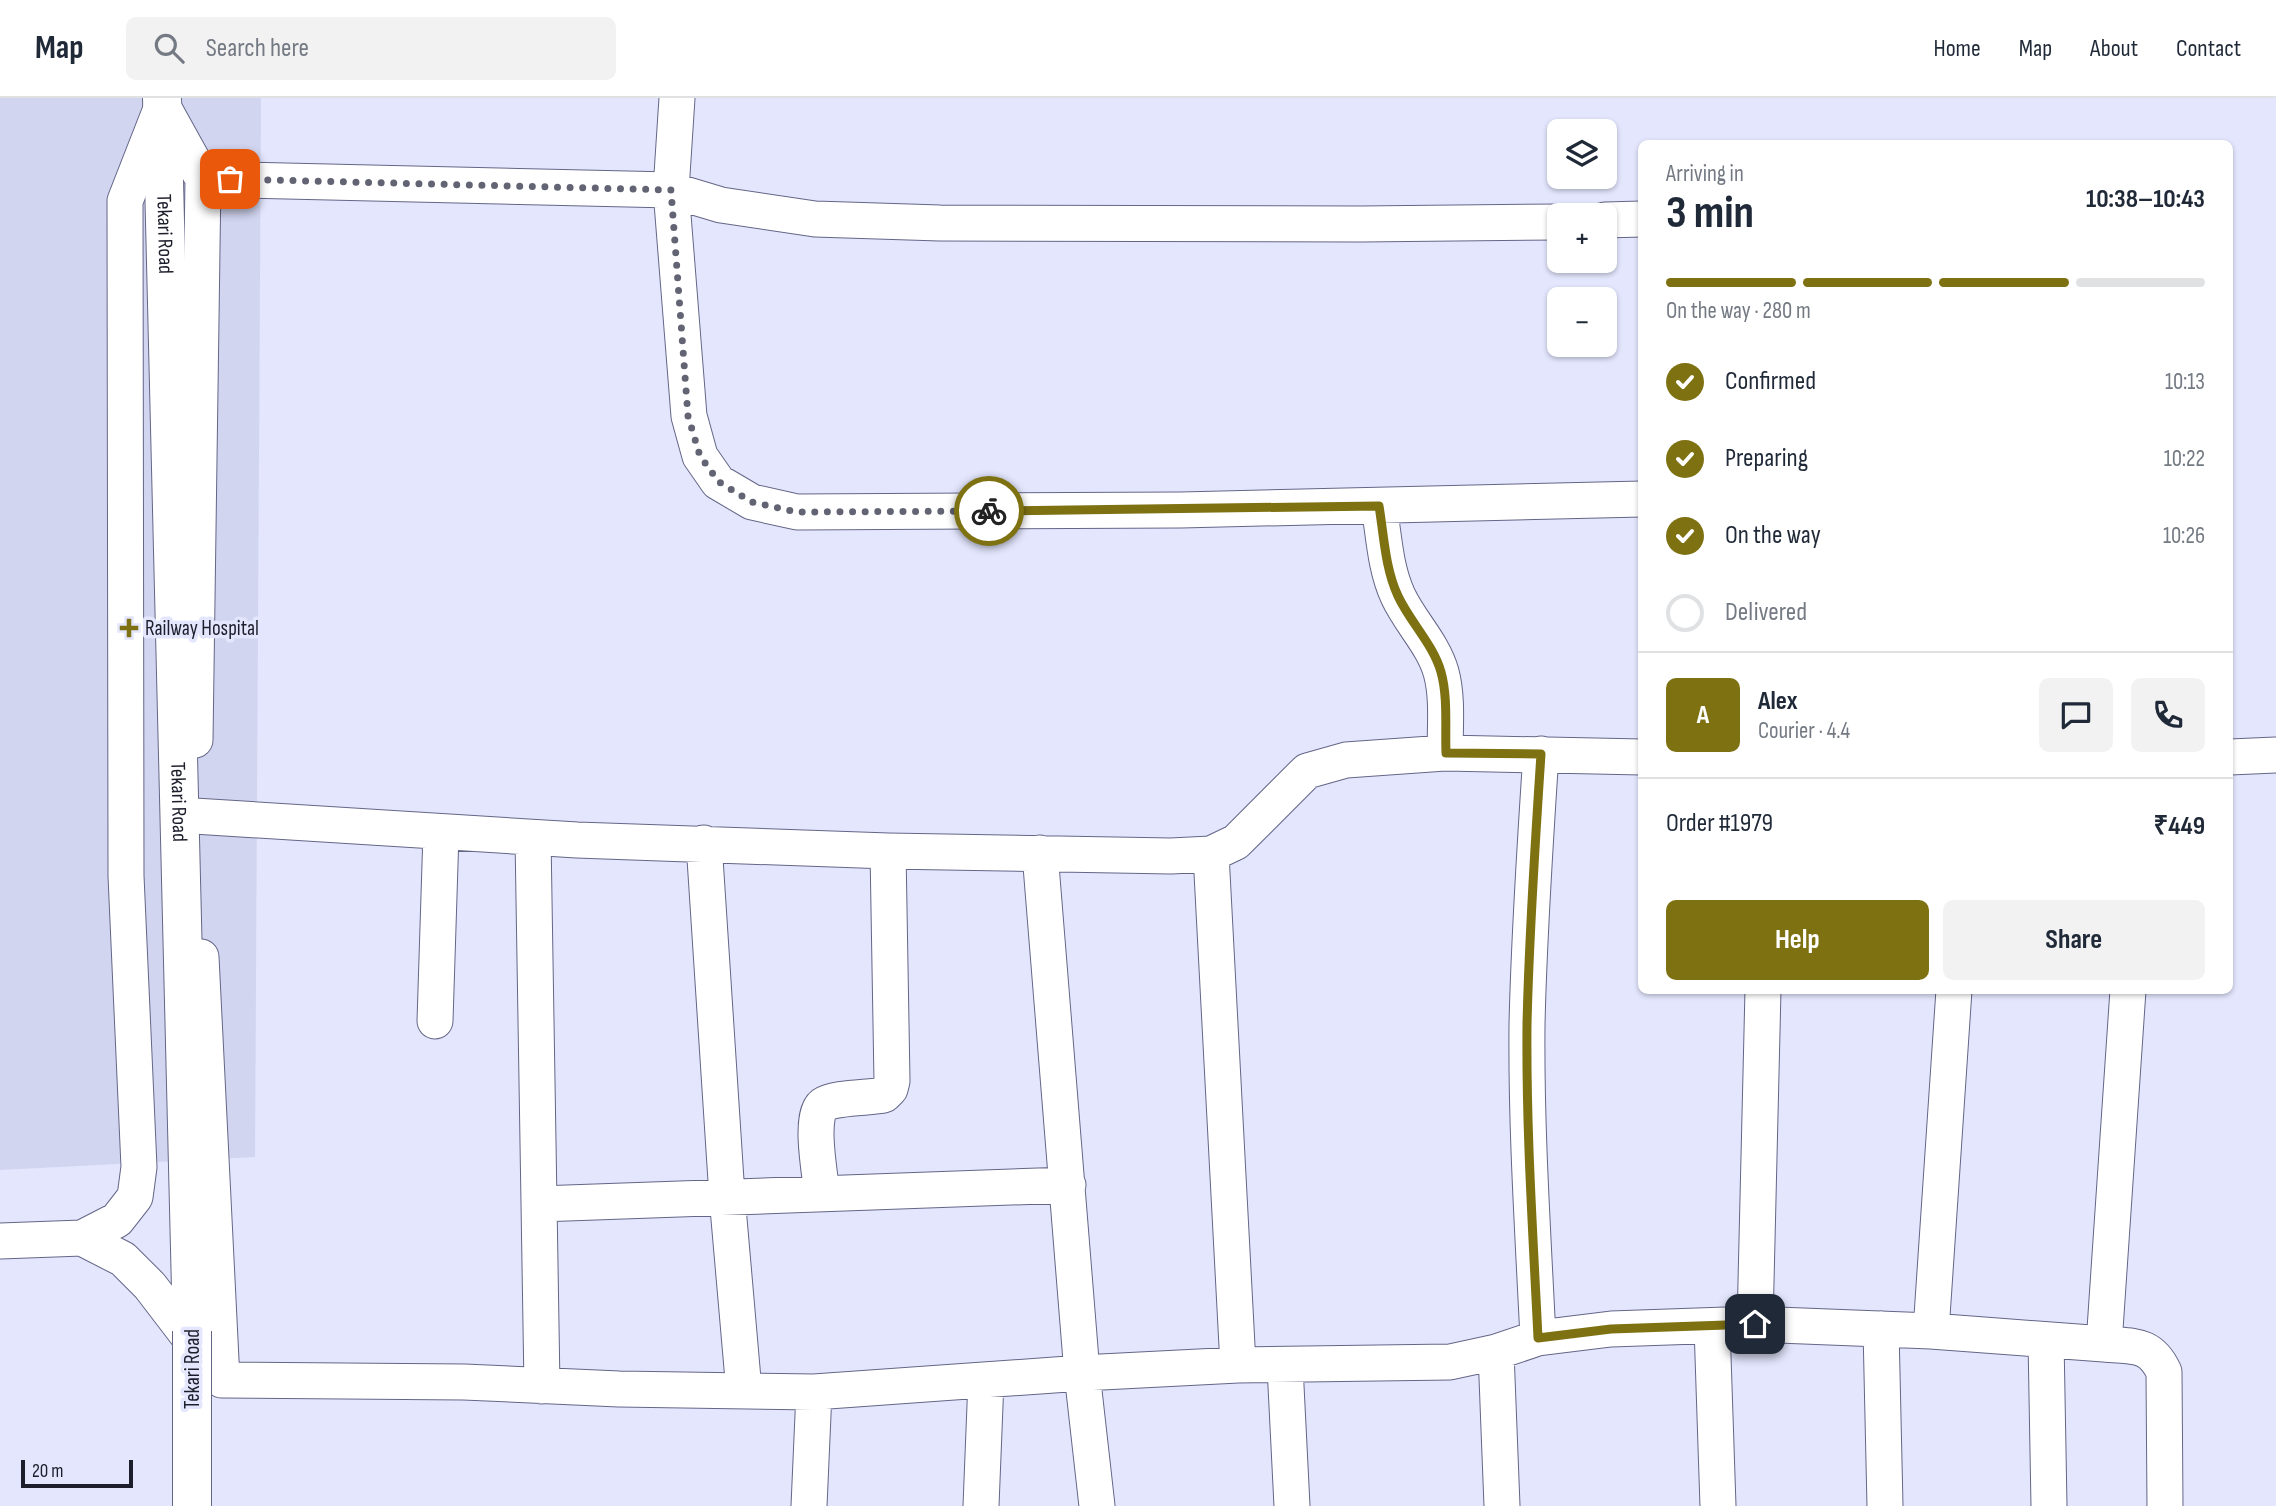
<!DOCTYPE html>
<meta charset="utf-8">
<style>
:root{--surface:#fff;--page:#f2f2f3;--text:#1f2937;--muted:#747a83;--line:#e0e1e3;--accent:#7e7112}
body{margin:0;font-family:"Sofia Sans Condensed",sans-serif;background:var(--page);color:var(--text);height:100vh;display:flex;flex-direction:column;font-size:26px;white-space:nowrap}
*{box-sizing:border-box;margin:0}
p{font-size:23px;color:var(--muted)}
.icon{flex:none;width:38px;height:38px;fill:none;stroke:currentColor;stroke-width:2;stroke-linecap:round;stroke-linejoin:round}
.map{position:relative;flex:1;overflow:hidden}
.details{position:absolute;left:1638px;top:42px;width:595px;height:854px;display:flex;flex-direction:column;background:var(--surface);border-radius:10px;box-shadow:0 2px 5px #0004}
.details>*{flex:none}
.controls{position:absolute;left:1547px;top:21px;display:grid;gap:14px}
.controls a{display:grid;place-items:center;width:70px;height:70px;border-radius:10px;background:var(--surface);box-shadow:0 2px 5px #0004;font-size:35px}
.scale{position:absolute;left:21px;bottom:18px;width:112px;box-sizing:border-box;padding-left:7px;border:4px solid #1d1e2b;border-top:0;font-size:19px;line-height:24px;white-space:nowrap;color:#1d1e2b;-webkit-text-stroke:5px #e3e6fd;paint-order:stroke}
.pin{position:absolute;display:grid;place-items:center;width:60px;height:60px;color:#fff;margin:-30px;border-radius:14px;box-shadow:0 4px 10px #0006}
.courier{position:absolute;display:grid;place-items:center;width:70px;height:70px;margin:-35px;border:5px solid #7e7112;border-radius:50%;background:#fff;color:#222;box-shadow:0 2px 9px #0007}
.headline em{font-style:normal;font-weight:700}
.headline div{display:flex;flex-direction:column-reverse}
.headline{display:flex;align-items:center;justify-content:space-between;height:119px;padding:0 28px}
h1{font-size:46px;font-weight:700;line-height:52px}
.bar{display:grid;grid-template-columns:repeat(4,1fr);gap:10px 7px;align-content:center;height:84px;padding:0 28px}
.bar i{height:9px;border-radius:5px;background:var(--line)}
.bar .selected{background:var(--accent)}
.bar p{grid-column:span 4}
.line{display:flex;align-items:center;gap:18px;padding:0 28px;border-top:2px solid var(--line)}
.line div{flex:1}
.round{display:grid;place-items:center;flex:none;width:74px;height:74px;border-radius:10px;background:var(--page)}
ol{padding:0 28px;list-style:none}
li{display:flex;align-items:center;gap:21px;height:77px}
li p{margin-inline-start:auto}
li .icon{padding:7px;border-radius:50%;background:var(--accent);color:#fff;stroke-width:4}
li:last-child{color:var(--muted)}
li i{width:38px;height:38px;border:4px solid var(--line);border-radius:50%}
.action{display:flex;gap:14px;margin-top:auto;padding:14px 28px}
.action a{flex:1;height:80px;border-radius:10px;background:var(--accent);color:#fff;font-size:28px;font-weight:700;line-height:80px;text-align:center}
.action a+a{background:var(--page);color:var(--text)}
header{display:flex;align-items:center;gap:42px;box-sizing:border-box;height:98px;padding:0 35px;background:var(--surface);border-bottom:2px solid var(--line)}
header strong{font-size:33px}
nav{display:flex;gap:38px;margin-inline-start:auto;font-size:24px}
.search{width:490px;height:63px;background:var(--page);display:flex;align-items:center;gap:18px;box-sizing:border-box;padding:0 24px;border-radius:10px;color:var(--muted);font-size:26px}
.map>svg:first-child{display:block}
.built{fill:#d2d5f0}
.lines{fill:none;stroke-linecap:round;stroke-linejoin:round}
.minor-casing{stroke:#646687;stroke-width:37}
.highway-casing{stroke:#646687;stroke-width:40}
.minor{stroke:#fff;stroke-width:35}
.highway{stroke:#fff;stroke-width:38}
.highway-bridge-casing{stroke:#646687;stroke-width:40;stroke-linecap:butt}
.highway-bridge{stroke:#fff;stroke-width:38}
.done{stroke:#626474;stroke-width:7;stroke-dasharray:0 12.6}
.route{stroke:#7e7112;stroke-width:9}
.poi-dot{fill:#7e7112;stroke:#e3e6fd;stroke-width:2.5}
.labels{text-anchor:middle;stroke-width:7;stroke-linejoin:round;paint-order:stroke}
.street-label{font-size:21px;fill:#1d1e2b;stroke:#e3e6fd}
.poi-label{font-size:21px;fill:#1d1e2b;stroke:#e3e6fd;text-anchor:start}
</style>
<header>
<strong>Map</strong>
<div class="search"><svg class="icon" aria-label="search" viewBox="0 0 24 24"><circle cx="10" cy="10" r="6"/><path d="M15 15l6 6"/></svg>Search here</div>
<nav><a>Home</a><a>Map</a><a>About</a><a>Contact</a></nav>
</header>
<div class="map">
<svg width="2276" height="1408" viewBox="0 0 2276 1408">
<rect width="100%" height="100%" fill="#e3e6fd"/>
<!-- built -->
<path class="built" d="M0,0H261L255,1059L0,1072Z"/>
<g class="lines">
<!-- minor casing -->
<g class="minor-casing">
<path id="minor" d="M162,7L203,81L195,642
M203,81L671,92L677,0
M1605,122L1642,121
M1559,124L1361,126L940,125L815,121L721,107L671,92L689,318L700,358L718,384L752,404L797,414L1181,412L1642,401
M1379,408C1384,438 1385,470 1398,498C1410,524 1433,546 1441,574C1448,599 1445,629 1445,655
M2230,659L2276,657
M194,718L577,742L888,753L1171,758L1211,756L1236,744L1307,673L1346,662L1445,655L1642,659
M533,740L542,1288
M704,745L727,1098L744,1293
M1040,755L1082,1275L1097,1408
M1211,756L1238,1267
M201,859L222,1282
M2128,892L2104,1246C2133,1249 2150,1244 2164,1274L2165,1408
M435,923L441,735
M822,1095C820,1077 809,1018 823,1007C834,999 870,1000 884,997L890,991L892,983L888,753
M539,1106L1068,1087
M82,1140L123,1161L150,1188L222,1282L464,1284L619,1291L814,1294L1082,1275L1238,1267L1450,1264L1496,1254L1538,1240L1611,1231L1755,1226L1931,1233L2104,1246
M0,1143L82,1140L117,1122L135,1099L139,1069L126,778L125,103L161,11
M1755,1226L1763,892
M1712,1228L1718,1408
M1881,1231L1885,1408
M1931,1233L1954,892
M1538,1240C1533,1136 1526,1031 1527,927C1529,836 1535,746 1541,656
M2046,1242L2049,1408
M1496,1254L1502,1408
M1285,1268L1292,1408
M809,1408L814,1294
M981,1408L986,1282"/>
</g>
<!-- highway casing -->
<g class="highway-casing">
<g id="highway">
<path id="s1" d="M162,0L192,1233"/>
</g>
</g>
<!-- minor -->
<use href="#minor" class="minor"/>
<!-- highway -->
<use href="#highway" class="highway"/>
<!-- highway-bridge casing -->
<g class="highway-bridge-casing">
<path id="highway-bridge" d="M192,1408V1233"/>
</g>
<!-- highway-bridge -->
<use href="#highway-bridge" class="highway-bridge"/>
</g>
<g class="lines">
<!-- done -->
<path class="done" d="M230,81L671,92L688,318L700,358L719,384L752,404L797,414L989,413"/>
<!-- route -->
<path class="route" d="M989,413L1379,408C1384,438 1385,470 1398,498C1410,524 1433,546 1441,574C1448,599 1445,629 1446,655L1541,656C1535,746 1529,836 1527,927C1526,1031 1533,1136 1538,1240L1611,1231L1755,1226"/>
</g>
<!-- markers -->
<path class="poi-dot" d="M125.5 519.5h7v7h7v7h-7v7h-7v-7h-7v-7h7z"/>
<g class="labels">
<!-- street labels -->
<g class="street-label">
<text dy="7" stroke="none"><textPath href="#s1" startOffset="136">Tekari Road</textPath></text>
<text dy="7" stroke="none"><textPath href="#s1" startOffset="704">Tekari Road</textPath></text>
<text transform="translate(192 1271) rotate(-90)" y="7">Tekari Road</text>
</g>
<!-- poi labels -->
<g class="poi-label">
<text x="145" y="537">Railway Hospital</text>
</g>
</g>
</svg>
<div class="controls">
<a><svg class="icon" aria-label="layers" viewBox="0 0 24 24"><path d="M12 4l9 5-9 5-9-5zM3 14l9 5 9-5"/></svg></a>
<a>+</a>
<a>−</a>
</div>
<div class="scale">20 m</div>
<div class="pin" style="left:230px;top:81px;background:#ea580c"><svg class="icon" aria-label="bag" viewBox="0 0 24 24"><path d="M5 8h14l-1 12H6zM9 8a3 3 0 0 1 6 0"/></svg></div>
<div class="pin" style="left:1755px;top:1226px;background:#1f2937"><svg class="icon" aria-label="home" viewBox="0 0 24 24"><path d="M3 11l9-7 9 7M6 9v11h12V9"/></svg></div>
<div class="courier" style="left:989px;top:413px"><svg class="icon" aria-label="bike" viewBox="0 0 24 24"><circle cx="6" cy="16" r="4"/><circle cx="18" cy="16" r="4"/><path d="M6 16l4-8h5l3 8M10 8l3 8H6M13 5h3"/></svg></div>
<section class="details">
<div class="headline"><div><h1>3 min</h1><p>Arriving in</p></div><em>10:38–10:43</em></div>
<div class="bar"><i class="selected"></i><i class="selected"></i><i class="selected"></i><i></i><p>On the way · 280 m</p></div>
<ol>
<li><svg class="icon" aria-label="check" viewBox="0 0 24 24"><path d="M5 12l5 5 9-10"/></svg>Confirmed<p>10:13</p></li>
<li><svg class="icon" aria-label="check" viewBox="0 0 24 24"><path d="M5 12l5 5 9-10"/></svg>Preparing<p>10:22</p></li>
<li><svg class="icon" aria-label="check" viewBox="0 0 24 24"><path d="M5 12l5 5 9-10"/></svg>On the way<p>10:26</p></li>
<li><i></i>Delivered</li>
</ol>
<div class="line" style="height:126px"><b class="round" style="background:var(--accent);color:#fff">A</b><div><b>Alex</b><p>Courier · 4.4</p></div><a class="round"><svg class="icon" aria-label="chat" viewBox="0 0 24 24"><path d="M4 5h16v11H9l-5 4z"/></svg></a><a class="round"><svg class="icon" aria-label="phone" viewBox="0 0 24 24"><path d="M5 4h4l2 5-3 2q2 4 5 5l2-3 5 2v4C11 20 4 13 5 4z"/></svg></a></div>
<div class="line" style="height:91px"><div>Order #1979</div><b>₹449</b></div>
<div class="action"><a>Help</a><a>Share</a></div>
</section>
</div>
